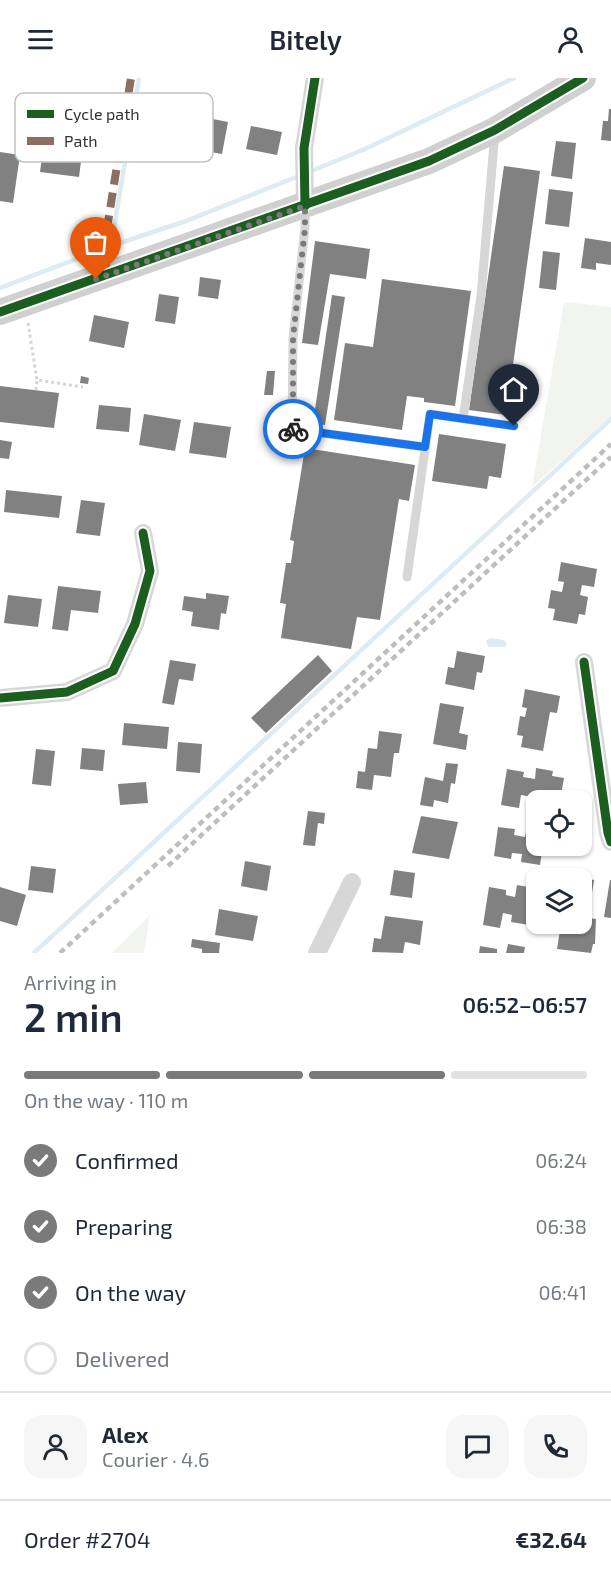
<!DOCTYPE html>
<meta charset="utf-8">
<style>
:root{--surface:#fff;--page:#f6f6f7;--text:#1f2937;--muted:#747a83;--line:#e0e1e3;--accent:#7a7a7a}
body{margin:0;font-family:"Exo 2",sans-serif;background:var(--page);color:var(--text);height:100vh;display:flex;flex-direction:column;font-size:22px;white-space:nowrap}
*{box-sizing:border-box;margin:0}
p{font-size:20px;color:var(--muted)}
.icon{flex:none;width:33px;height:33px;fill:none;stroke:currentColor;stroke-width:2;stroke-linecap:round;stroke-linejoin:round}
.map{position:relative;height:875px;overflow:hidden}
.side{display:flex;flex-direction:column;background:var(--surface);flex:1}
.side>*{flex:none}
.controls{position:absolute;left:526px;top:712px;display:grid;gap:12px}
.controls a{display:grid;place-items:center;width:66px;height:66px;border-radius:12px;background:var(--surface);box-shadow:0 2px 4px #0004;font-size:30px}
.pin{position:absolute;display:grid;place-items:center;width:51px;height:51px;color:#fff;margin:-62px -26px;border-radius:50% 50% 50% 0;rotate:-45deg;box-shadow:0 0 6px #0007}
.pin .icon{rotate:45deg}
.courier{position:absolute;display:grid;place-items:center;width:60px;height:60px;margin:-30px;border:4px solid #1a73e8;border-radius:50%;background:#fff;color:#222;box-shadow:0 2px 8px #0007}
.overview em{font-style:normal;font-weight:600}
.overview div{display:flex;flex-direction:column-reverse}
.overview{display:flex;align-items:center;justify-content:space-between;height:102px;padding:0 24px}
h1{font-size:39px;font-weight:600;line-height:45px}
.bar{display:grid;grid-template-columns:repeat(4,1fr);gap:9px 6px;align-content:center;height:72px;padding:0 24px}
.bar i{height:8px;border-radius:4px;background:var(--line)}
.bar .selected{background:var(--accent)}
.bar p{grid-column:span 4}
.line{display:flex;align-items:center;gap:15px;padding:0 24px;border-top:2px solid var(--line)}
.line div{flex:1}
.round{display:grid;place-items:center;flex:none;width:63px;height:63px;border-radius:18px;background:var(--page)}
ol{padding:0 24px;list-style:none}
li{display:flex;align-items:center;gap:18px;height:66px}
li p{margin-inline-start:auto}
li .icon{padding:6px;border-radius:50%;background:var(--accent);color:#fff;stroke-width:4}
li:last-child{color:var(--muted)}
li i{width:33px;height:33px;border:3px solid var(--line);border-radius:50%}
header{display:flex;justify-content:space-between;align-items:center;height:78px;padding:0 24px;background:var(--surface);font-size:27px;font-weight:600}
.map>svg:first-child{display:block}
.green{fill:#f1f5ed}
.water{fill:#ddebf3}
.lines{fill:none;stroke-linecap:round;stroke-linejoin:round}
.stream{stroke:#ddebf3;stroke-width:4.5}
.building{fill:#818181}
.path{stroke:#d6d6d6;stroke-width:3;stroke-dasharray:3 3;stroke-linecap:butt}
.service{stroke:#d7d7d7;stroke-width:9}
.minor{stroke:#d7d7d7;stroke-width:18}
.secondary{stroke:#d0d0d0;stroke-width:26}
.rail{stroke:#bebebe;stroke-width:4.5;stroke-dasharray:6 4.5;stroke-linecap:butt}
.quiet{stroke:#8d6e63;stroke-width:8;stroke-dasharray:15 8;stroke-linecap:butt}
.cycleway-casing{stroke:#fff;stroke-width:13}
.cycleway{stroke:#1b5e20;stroke-width:9}
.done{stroke:#7a7a7a;stroke-width:6;stroke-dasharray:0 10.8}
.route{stroke:#1a73e8;stroke-width:8}
.key{fill:#fff;stroke:#c2c2c2;stroke-width:1.5}
.key-label{font-size:16px;fill:#333}
</style>
<header><svg class="icon" aria-label="menu" viewBox="0 0 24 24"><path d="M4 6h16M4 12h16M4 18h16"/></svg>Bitely<svg class="icon" aria-label="person" viewBox="0 0 24 24"><circle cx="12" cy="8" r="4"/><path d="M4 21q1-7 8-7t8 7"/></svg></header>
<div class="map">
<svg width="611" height="875" viewBox="0 0 611 875">
<rect width="100%" height="100%" fill="#fff"/>
<!-- green -->
<path class="green" d="M564,224L611,229V338L532,409Z
M150,837L144,875H112Z"/>
<!-- water -->
<path class="water" d="M490,560L504,562L507,566L505,569H488L486,563Z"/>
<g class="lines">
<!-- stream -->
<path class="stream" d="M309,94L365,71L514,0
M111,168L139,0
M0,210L111,168L186,143L299,98
M34,875L611,341"/>
</g>
<!-- building -->
<path class="building" d="M609,31H611V63L601,62L603,43H608Z
M198,38L228,44L222,76L192,71Z
M47,41L86,46L79,99L40,94Z
M251,48L282,54L277,77L246,71Z
M556,63L576,65L572,101L551,98Z
M0,74L20,77L13,125L0,123Z
M504,88L540,93L506,337L469,332Z
M549,111L573,114L569,149L545,146Z
M585,160L611,164V187L596,185V192L581,190Z
M315,163L370,171L366,201L330,196L318,267L302,265Z
M543,173L560,175L556,212L539,210Z
M200,199L221,202L218,221L198,218Z
M382,201L471,213L455,328L424,324V320L407,318L402,352L334,342L345,265L373,269Z
M159,216L179,219L175,246L155,243Z
M332,217L345,219L325,347L313,345Z
M94,237L129,244L124,270L89,263Z
M267,293H275L273,317H264Z
M81,298L89,300L88,306L80,305Z
M0,308L59,315L54,350L0,344Z
M99,327L131,330L129,354L96,351Z
M144,336L181,342L175,373L139,367Z
M194,344L231,349L226,380L189,375Z
M439,356L506,366L501,400L489,398L487,411L432,403Z
M0,362L12,364L9,381L0,380Z
M305,370L415,387L409,423L399,421L380,542L357,539L351,571L281,560L286,526L280,525L286,485H291L294,463L290,462Z
M6,412L62,418L59,440L4,434Z
M81,422L105,425L100,458L76,455Z
M561,484L597,491L594,509L582,507L580,517L588,519L585,537L579,536L577,546L553,542L555,531L548,530L551,512L562,514L564,504L558,503Z
M58,508L101,513L98,535L71,532L68,553L52,551Z
M206,515L229,518L226,536L221,535L219,552L191,548L193,534L182,532L184,518L206,521Z
M8,517L42,521L38,549L4,545Z
M457,573L485,578L482,595L477,594L474,612L445,606L448,589L454,590Z
M318,577L332,593L266,655L251,640Z
M170,582L196,586L193,603L179,601L174,627L162,625Z
M525,611L560,618L557,635L550,634L543,673L521,669L523,658L517,657L520,638L525,639L527,630L522,629Z
M440,625L464,629L459,655L468,657L466,672L433,666Z
M124,645L169,649L167,671L122,667Z
M379,653L402,656L399,675H394L391,699L374,697L372,712L356,710L358,693L365,694L368,670L377,671Z
M178,664L202,666L200,695L176,693Z
M82,670L105,672L103,693L80,691Z
M36,671L55,673L51,708L32,706Z
M446,685L458,686L455,706L451,705L448,725L434,722L433,729L420,727L425,699L443,703Z
M536,690L553,693L552,698L564,700L561,717L552,715L550,723H537V727L531,726L532,719L521,717L519,730L501,727L507,691L524,694L523,699L535,701Z
M146,704L148,725L120,727L118,706Z
M308,733L325,735L324,746L318,745L315,768L303,767Z
M421,738L458,744L449,781L412,775Z
M527,748L537,750V768H553L552,775L542,773L540,787L521,784L522,776L512,775L511,781L494,778L498,749L515,751L514,757L525,759Z
M245,783L271,788L267,813L241,808Z
M31,788L56,791L53,815L28,812Z
M394,792L415,795L412,820L390,817Z
M582,800L594,802L592,815L582,814Z
M610,802H611V840L604,839Z
M517,807L534,810L533,816L537,817V834L532,833L529,847L511,844L512,837L503,835L500,850L483,847L489,809L506,812V817L515,819Z
M0,809L26,817L17,848L0,843Z
M219,831L258,838L253,863L215,857Z
M385,838L423,843L420,867L405,864L403,875L372,874L374,860L381,861Z
M582,839L596,841L595,866H593L591,875L557,871L561,846H582Z
M192,861L220,865L219,875H202V871L191,869Z
M508,866L525,869L524,875H506Z
M480,868L497,871V875H479Z"/>
<g class="lines">
<!-- path -->
<path class="path" d="M28,245L37,302L83,309
M36,312L37,302"/>
<!-- service -->
<path class="service" d="M305,128V149L293,260L292,351L425,369
M94,165L96,198
M463,341L481,218L495,54
M407,499L430,336L514,348"/>
<!-- minor -->
<path class="minor" d="M305,128L304,70L315,0
M584,584L608,755L611,764
M0,620L67,614L113,593L135,546L150,493L143,455
M317,875L352,804"/>
<!-- secondary -->
<path class="secondary" d="M0,234L429,83L495,52L583,0"/>
<!-- rail -->
<path class="rail" d="M168,788L611,379
M60,875L611,366"/>
<!-- quiet -->
<path class="quiet" d="M106,198L105,163L131,0"/>
<!-- cycleway casing -->
<g class="cycleway-casing">
<path id="cycleway" d="M305,128L304,70L315,0
M0,234L429,83L495,52L583,0
M584,584L608,755L611,764
M0,620L67,614L113,593L135,546L150,493L143,455"/>
</g>
<!-- cycleway -->
<use href="#cycleway" class="cycleway"/>
</g>
<g class="lines">
<!-- done -->
<path class="done" d="M96,201L305,128V150L293,260V351"/>
<!-- route -->
<path class="route" d="M293,351L425,369L430,336L514,348"/>
</g>
<!-- legend -->
<rect x="15" y="15" width="198" height="69" rx="9" class="key"/>
<rect x="27" y="32" width="27" height="8" fill="#1b5e20"/>
<rect x="27" y="59" width="27" height="8" fill="#8d6e63"/>
<g class="key-label">
<text x="64" y="42">Cycle path</text>
<text x="64" y="69">Path</text>
</g>
</svg>
<div class="controls">
<a><svg class="icon" aria-label="locate" viewBox="0 0 24 24"><circle cx="12" cy="12" r="6"/><path d="M12 2v4M12 18v4M2 12h4M18 12h4"/></svg></a>
<a><svg class="icon" aria-label="layers" viewBox="0 0 24 24"><path d="M12 4l9 5-9 5-9-5zM3 14l9 5 9-5"/></svg></a>
</div>
<div class="pin" style="left:96px;top:201px;background:#ea580c"><svg class="icon" aria-label="bag" viewBox="0 0 24 24"><path d="M5 8h14l-1 12H6zM9 8a3 3 0 0 1 6 0"/></svg></div>
<div class="pin" style="left:514px;top:348px;background:#1f2937"><svg class="icon" aria-label="home" viewBox="0 0 24 24"><path d="M3 11l9-7 9 7M6 9v11h12V9"/></svg></div>
<div class="courier" style="left:293px;top:351px"><svg class="icon" aria-label="bike" viewBox="0 0 24 24"><circle cx="6" cy="16" r="4"/><circle cx="18" cy="16" r="4"/><path d="M6 16l4-8h5l3 8M10 8l3 8H6M13 5h3"/></svg></div>
</div>
<section class="side">
<div class="overview"><div><h1>2 min</h1><p>Arriving in</p></div><em>06:52–06:57</em></div>
<div class="bar"><i class="selected"></i><i class="selected"></i><i class="selected"></i><i></i><p>On the way · 110 m</p></div>
<ol>
<li><svg class="icon" aria-label="check" viewBox="0 0 24 24"><path d="M5 12l5 5 9-10"/></svg>Confirmed<p>06:24</p></li>
<li><svg class="icon" aria-label="check" viewBox="0 0 24 24"><path d="M5 12l5 5 9-10"/></svg>Preparing<p>06:38</p></li>
<li><svg class="icon" aria-label="check" viewBox="0 0 24 24"><path d="M5 12l5 5 9-10"/></svg>On the way<p>06:41</p></li>
<li><i></i>Delivered</li>
</ol>
<div class="line" style="height:108px"><a class="round"><svg class="icon" aria-label="person" viewBox="0 0 24 24"><circle cx="12" cy="8" r="4"/><path d="M4 21q1-7 8-7t8 7"/></svg></a><div><b>Alex</b><p>Courier · 4.6</p></div><a class="round"><svg class="icon" aria-label="chat" viewBox="0 0 24 24"><path d="M4 5h16v11H9l-5 4z"/></svg></a><a class="round"><svg class="icon" aria-label="phone" viewBox="0 0 24 24"><path d="M5 4h4l2 5-3 2q2 4 5 5l2-3 5 2v4C11 20 4 13 5 4z"/></svg></a></div>
<div class="line" style="height:78px"><div>Order #2704</div><b>€32.64</b></div>
</section>
